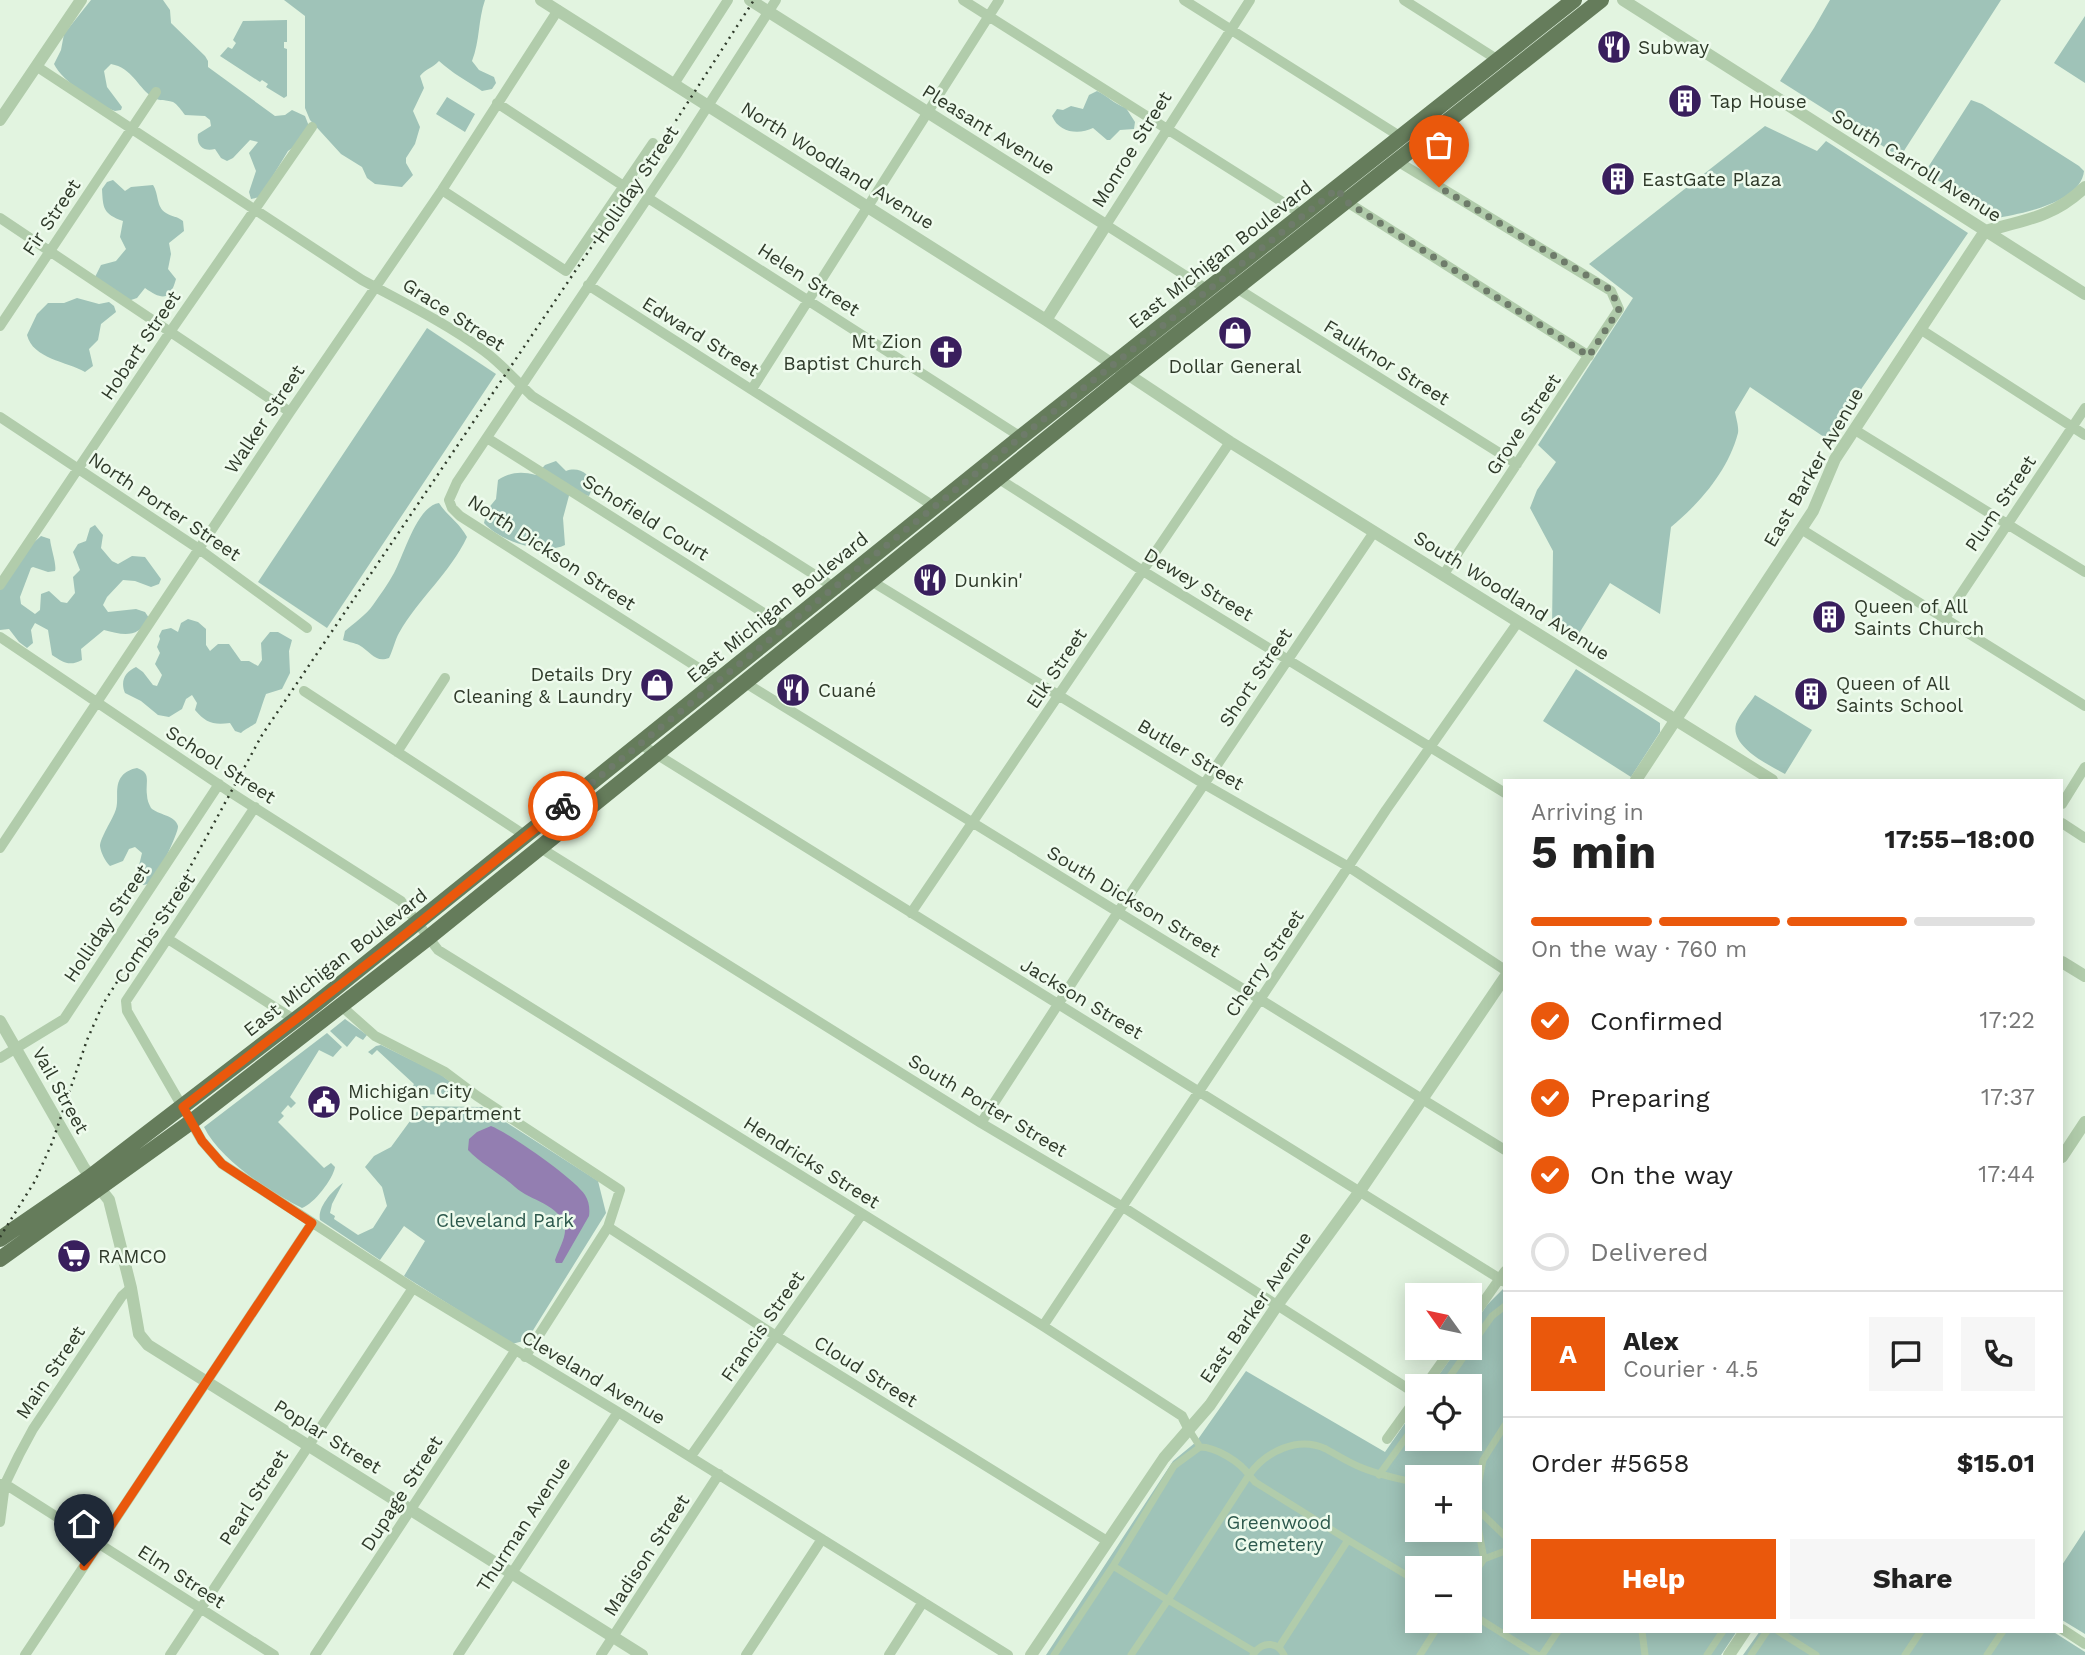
<!DOCTYPE html>
<meta charset="utf-8">
<style>
:root{--surface:#fff;--page:#f6f6f6;--text:#222;--muted:#767676;--line:#e0e0e0;--accent:#ea580c}
body{margin:0;font-family:"Work Sans",sans-serif;background:var(--page);color:var(--text);height:100vh;display:flex;flex-direction:column;font-size:26px;white-space:nowrap}
*{box-sizing:border-box;margin:0}
p{font-size:23px;color:var(--muted)}
.icon{flex:none;width:38px;height:38px;fill:none;stroke:currentColor;stroke-width:2;stroke-linecap:round;stroke-linejoin:round}
.map{position:relative;flex:1;overflow:hidden}
.details{position:absolute;left:1503px;top:779px;width:560px;height:854px;display:flex;flex-direction:column;background:var(--surface);border-radius:0px;box-shadow:0 4px 18px #0003}
.details>*{flex:none}
.needle{width:46px;rotate:303deg}
.fabs{position:absolute;left:1405px;top:1283px;display:grid;gap:14px}
.fabs a{display:grid;place-items:center;width:77px;height:77px;border-radius:0px;background:var(--surface);box-shadow:0 4px 18px #0003;font-size:35px}
.pin{position:absolute;display:grid;place-items:center;width:60px;height:60px;color:#fff;margin:-72px -30px;border-radius:50% 50% 50% 0;rotate:-45deg;box-shadow:0 0 7px #0007}
.pin .icon{rotate:45deg}
.courier{position:absolute;display:grid;place-items:center;width:70px;height:70px;margin:-35px;border:5px solid #ea580c;border-radius:50%;background:#fff;color:#222;box-shadow:0 2px 9px #0007}
.head em{font-style:normal;font-weight:700}
.head div{display:flex;flex-direction:column-reverse}
.head{display:flex;align-items:center;justify-content:space-between;height:119px;padding:0 28px}
h1{font-size:46px;font-weight:700;line-height:52px}
.bar{display:grid;grid-template-columns:repeat(4,1fr);gap:10px 7px;align-content:center;height:84px;padding:0 28px}
.bar i{height:9px;border-radius:5px;background:var(--line)}
.bar .selected{background:var(--accent)}
.bar p{grid-column:span 4}
.line{display:flex;align-items:center;gap:18px;padding:0 28px;border-top:2px solid var(--line)}
.line div{flex:1}
.round{display:grid;place-items:center;flex:none;width:74px;height:74px;border-radius:0px;background:var(--page)}
ol{padding:0 28px;list-style:none}
li{display:flex;align-items:center;gap:21px;height:77px}
li p{margin-inline-start:auto}
li .icon{padding:7px;border-radius:50%;background:var(--accent);color:#fff;stroke-width:4}
li:last-child{color:var(--muted)}
li i{width:38px;height:38px;border:4px solid var(--line);border-radius:50%}
.cta{display:flex;gap:14px;margin-top:auto;padding:14px 28px}
.cta a{flex:1;height:80px;border-radius:0px;background:var(--accent);color:#fff;font-size:28px;font-weight:700;line-height:80px;text-align:center}
.cta a+a{background:var(--page);color:var(--text)}
.map>svg:first-child{display:block}
.green{fill:#9fc3b8;fill-rule:evenodd}
.water{fill:#937eb1}
.lines{fill:none;stroke-linecap:round;stroke-linejoin:round}
.pedestrian{stroke:#b1ccab;stroke-width:7}
.minor{stroke:#b1ccab;stroke-width:10}
.tertiary{stroke:#b1ccab;stroke-width:12}
.primary{stroke:#657c5b;stroke-width:16}
.rail{stroke:#2f3a2a;stroke-width:2.5;stroke-dasharray:2 5;stroke-linecap:butt}
.done{stroke:#6e7b6a;stroke-width:7;stroke-dasharray:0 12.6}
.route{stroke:#ea580c;stroke-width:9}
.labels{text-anchor:middle;stroke-width:5;stroke-linejoin:round;paint-order:stroke}
.poi-label{font-size:19px;fill:#2f3a2a;stroke:#eefbed;text-anchor:start}
.street-label{font-size:19px;fill:#2f3a2a;stroke:#eefbed}
.park-label{font-size:19px;fill:#2d594d;stroke:#eefbed}
</style>
<div class="map">
<svg width="2085" height="1655" viewBox="0 0 2085 1655">
<rect width="100%" height="100%" fill="#e2f4e0"/>
<!-- green -->
<path class="green" d="M91,0H163L170,10L171,23L205,56L208,61V67L275,116L285,115L292,110L305,116L312,134L288,151L260,197L251,199L249,192L256,171L249,153L258,142L250,140L233,158L227,161L221,158L215,149C204,152 196,146 198,134L211,126L210,120L205,116L185,115C182,111 177,104 173,102C165,99 158,102 151,96C137,86 132,68 111,64L104,71L107,87L122,107L121,110L115,111C98,105 62,81 54,64L61,50L64,34Z
M284,0H485C478,20 480,41 472,61L479,70L494,77L496,83L492,89L482,91C467,81 452,73 439,61C433,68 425,69 420,76L424,88L413,111L420,127L415,144L406,158V163L413,175L402,187L375,184L367,178L362,167L341,154L310,120L305,108V16Z
M1830,0H2001L1900,157L1780,81L1814,28Z
M2085,16V83L2054,63Z
M287,20V42H284V48L287,49V96L284,98L266,87L268,84L262,80L260,82L220,56L228,47L232,49L236,43L233,40L243,21Z
M1097,91C1108,96 1114,104 1126,108L1135,122L1134,129L1120,130L1110,140H1107L1093,128C1079,135 1059,133 1052,116L1057,109L1063,110L1071,106L1083,109L1089,95Z
M447,97L475,114L465,132L436,114Z
M1971,100L1982,104L2079,166L2084,171C2081,203 2020,214 1996,218L1925,172Z
M1765,126L1817,151L1826,141L1968,233L1827,439L1750,387L1735,412C1736,418 1739,427 1738,433C1728,471 1700,503 1671,527L1660,614L1610,583L1575,640L1552,628L1553,551L1530,508L1537,490L1556,462L1538,445L1633,298L1589,264Z
M113,180L125,191L131,187L153,185C159,194 156,207 166,213C172,217 177,216 183,221L184,231L169,243L171,254L168,269L176,279C170,301 162,300 145,288L137,298L122,303L94,279L101,265L116,261L126,249L120,237L123,221C103,214 103,208 102,189L107,182Z
M77,298L99,304L109,302L114,306L116,312L101,324L98,340L89,349L93,366L85,372C66,361 33,359 27,335L37,314L48,303H64Z
M427,328L496,374L327,628L258,582Z
M556,461L566,471C582,465 598,479 589,496L570,492L563,518L565,545C543,556 500,541 484,523L487,510L496,499L498,480C511,472 521,471 536,475L545,465Z
M439,503C448,517 459,522 467,537C450,573 419,598 399,633C395,640 393,650 389,658C375,663 371,652 359,645C355,643 348,642 343,640L345,631C354,623 366,615 373,605C380,595 388,584 394,573C404,555 417,506 439,503Z
M95,525L103,535L101,548L112,561L118,564L132,556L145,557L161,579L159,584L151,587L135,581L123,580L107,597L103,605L108,612L136,609L145,612L149,618C138,639 123,635 104,630L81,649L82,660C69,667 63,662 52,655L48,630L35,623L31,630L33,643L27,648L19,642L9,629L0,630V590L32,544L41,536L50,539C51,549 57,565 55,571L48,572L33,567L31,568L20,597L21,604L35,614L40,610L41,594L49,591L61,602L67,603L75,593L73,577L80,570L73,552L78,544L86,541L90,528Z
M188,619L198,622L206,629V645L210,651L218,644H229L241,661H249L258,666L262,660L261,643L270,632H278L292,640L289,651L290,673L282,689L266,694C264,699 257,721 256,723C251,727 246,728 241,733L235,731L230,723C213,725 206,723 195,710L197,703L192,695L186,699L182,709L169,717L158,715L141,701L125,693C120,681 125,672 136,667L143,672L153,685L157,686L162,675L155,664L160,653L157,647L160,639L159,636L162,630L171,628L178,632L181,623Z
M1576,669L1660,723V732L1631,777L1543,721Z
M1755,695L1812,730L1785,774C1769,765 1730,747 1736,724C1739,715 1750,703 1755,695Z
M137,768C152,773 145,782 147,795C147,800 149,804 151,808C158,815 175,815 178,826C179,832 158,875 152,881C148,885 148,884 143,885L136,878L142,853L135,847L129,849L123,861L110,866C105,861 101,853 100,846C100,838 113,819 116,809C119,799 114,785 122,776C125,772 131,769 137,768Z
M345,1019L367,1035L363,1040L356,1036L347,1047L330,1031Z
M327,1033L342,1047L333,1057L319,1050L290,1097L296,1103L291,1108L288,1105L281,1113L284,1116L278,1122L324,1168L331,1163L335,1167C333,1179 314,1204 302,1208C270,1192 220,1160 204,1127Z
M381,1045L440,1074L465,1093L460,1095L416,1094L410,1090L414,1084L377,1050L372,1055L368,1052L376,1046Z
M421,1106L482,1107L598,1181L606,1213L527,1340L512,1344L404,1276L425,1241L404,1226L380,1260L320,1220C317,1207 333,1190 343,1183L332,1204L330,1213L335,1216L334,1219L358,1235L373,1228L387,1206L382,1187L365,1167L374,1156L391,1147Z
M1504,1288L1505,1631H1737L1721,1655H1046L1173,1461L1196,1442L1246,1371L1385,1452L1417,1406L1418,1438H1470V1386H1431L1458,1348H1470V1330L1487,1305ZM1418,1477H1470V1530H1418ZM1418,1568H1470V1620H1418Z
M2085,1530V1634L2062,1620V1565Z
M1760,1631H2052L2085,1652V1655H1743Z"/>
<!-- water -->
<path class="water" d="M491,1126C509,1133 575,1179 585,1195C589,1201 590,1209 589,1216L562,1263H556L555,1260C558,1251 566,1238 565,1228C561,1204 530,1201 515,1187C501,1174 481,1164 468,1150L469,1139L477,1132Z"/>
<g class="lines">
<!-- pedestrian -->
<path class="pedestrian" d="M1470,1347L1492,1316L1505,1306
M1443,1386L1470,1348
M1505,1425L1483,1460L1474,1506L1505,1536
M1188,1428L1200,1447
M1379,1475L1418,1421
M1464,1477L1480,1469
M1348,1540L1418,1582
M1484,1559L1505,1551
M1113,1566L1174,1466L1200,1447C1216,1447 1240,1462 1249,1475C1266,1451 1298,1436 1326,1449C1337,1455 1348,1462 1360,1467C1379,1475 1398,1479 1418,1483
M1470,1579L1484,1559L1474,1505
M1470,1613L1537,1655
M1642,1631L1645,1655
M1778,1631L1816,1655
M1255,1652C1264,1641 1278,1642 1284,1655
M1054,1655L1113,1566L1168,1600L1131,1655
M1253,1655L1255,1652L1168,1600L1249,1475L1255,1482L1348,1540L1279,1647
M1420,1655L1442,1620
M1542,1655L1558,1631
M1707,1655L1723,1631
M1751,1655L1767,1631
M1905,1655L1921,1631
M1987,1655L2003,1631"/>
<!-- minor -->
<path class="minor" d="M963,0L1303,215
M1184,0L1401,137
M1404,0L1498,60
M36,66L362,280C403,302 446,323 484,351C502,364 516,381 532,396L837,589
M674,84L728,0
M497,103L625,187
M1397,161L1611,291L1619,309L1444,574
M1337,189L1347,202L1589,356
M442,190L566,271L653,143
M648,198L1021,437
M0,218L290,412
M588,285L935,507
M1238,289L1517,464
M1208,290L1106,225L1250,0
M0,326L156,92
M1920,329L2085,435
M752,389L999,0
M0,417L199,549L307,628
M1855,430L2085,572
M487,438L786,627
M996,477L1143,571L1505,793
M1801,529L2085,706
M868,579L1204,784L1349,867L1505,970
M0,585L170,332L312,127
M1945,618L2085,408
M0,637L230,792L401,901L438,950L1043,1326L1182,1416L1188,1428
M719,681L460,516L452,508L449,500L457,482L677,154L776,0
M744,682L1505,1150
M304,691L526,836
M640,744L1505,1282
M397,752L445,678
M2062,804L2085,767
M255,807L126,1001L127,1011L202,1141L222,1164L413,1288L618,1412L1008,1655
M2062,823L2085,838
M539,847L981,1123L1123,1207L1418,1395
M0,848L290,412L442,190L558,10
M911,913L1230,442
M168,939L295,1020
M339,1004L375,1036L445,1072L477,1096L620,1190L608,1227L525,1357
M0,1058L64,1019L219,784
M981,1123L1118,912L1374,532
M608,1227L776,1336L1107,1541
M1470,1321L1505,1271
M1043,1326L1386,810L1518,622
M1425,1386L1452,1348
M1387,1439L1418,1396
M691,1456L862,1214
M0,1484H5L274,1655
M0,1522L5,1484L19,1455L33,1429L122,1296L131,1288
M2062,1629L2085,1644
M25,1655L312,1223
M170,1655L413,1288
M315,1655L515,1351
M458,1655L618,1412
M601,1655L719,1474
M746,1655L822,1539
M889,1655L923,1602"/>
<!-- tertiary -->
<path class="tertiary" d="M541,0L1046,320L1230,442L1772,780
M750,0L1106,225L1046,320
M1623,0L2085,294
M0,120L81,0
M1636,780L1813,511L1835,459L1985,231C2025,220 2054,217 2085,187
M2062,962L2085,976
M0,1021L84,1168L109,1200L131,1288L139,1334L148,1345L642,1655
M2062,1157L2085,1122
M1031,1655L1164,1458L1210,1405L1278,1304L1360,1191L1505,977
M1729,1655L1745,1631"/>
<!-- primary -->
<path class="primary" d="M0,1239L90,1177L312,1007L1021,437L1574,0
M0,1259L191,1122L428,938L1127,374L1601,0"/>
<!-- rail -->
<path class="rail" d="M0,1237L35,1181L52,1143L87,1040L103,1004L189,869L262,735L657,150L754,0"/>
</g>
<g class="lines">
<!-- done -->
<path class="done" d="M563,806L1021,437L1337,189L1347,202L1589,356L1619,309L1611,290L1439,187"/>
<!-- route -->
<path class="route" d="M84,1566L312,1223L222,1164L202,1141L183,1107L403,936L563,806"/>
</g>
<!-- icons -->
<defs>
<g id="restaurant-disc" transform="scale(1.75)"><circle r="9.5" fill="#391f5d" stroke="#eefbed"/><path d="M-5-6h1v4h1v-4h1v4h1v-4h1v5L-1.5 .5V6h-2V.5L-5-1ZM5-6V6H3V1.5H1.5Q1.5-4 5-6Z" fill="#fff"/></g>
<g id="building-disc" transform="scale(1.75)"><circle r="9.5" fill="#391f5d" stroke="#eefbed"/><path d="M-4-6H4V6H1V3H-1V6H-4ZM-2.5-4.3h1.7v1.8h-1.7ZM.8-4.3h1.7v1.8H.8ZM-2.5-1h1.7V.8h-1.7ZM.8-1h1.7V.8H.8Z" fill="#fff"/></g>
<g id="shop-disc" transform="scale(1.75)"><circle r="9.5" fill="#391f5d" stroke="#eefbed"/><path d="M-5-2.5h2.3a2.7 3.5 0 0 1 5.4 0H5L5.5 6h-11ZM-1.5-2.5h3a1.5 2.3 0 0 0-3 0Z" fill="#fff"/></g>
<g id="church-disc" transform="scale(1.75)"><circle r="9.5" fill="#391f5d" stroke="#eefbed"/><path d="M-1.2-6h2.4v3.5h3.3v2.4h-3.3V6h-2.4V-.1h-3.3v-2.4h3.3Z" fill="#fff"/></g>
<g id="civic-disc" transform="scale(1.75)"><circle r="9.5" fill="#391f5d" stroke="#eefbed"/><path d="M-.6-6.5H3V-4.5H.6V-3L4-1V1h2V6H-6V1h2V-1L-.6-3ZM-1.2 2.5V6h2.4V2.5Z" fill="#fff"/></g>
<g id="supermarket-disc" transform="scale(1.75)"><circle r="9.5" fill="#391f5d" stroke="#eefbed"/><path d="M-6-5.5h2.5l.6 2H6L4.5 2H-2.5L-4.4-4H-6ZM-1.5 3.2a1.3 1.3 0 1 0 .1 0ZM3 3.2a1.3 1.3 0 1 0 .1 0Z" fill="#fff"/></g>
</defs>
<g fill-rule="evenodd">
<use href="#restaurant-disc" x="1614" y="47"/>
<use href="#building-disc" x="1685" y="101"/>
<use href="#building-disc" x="1618" y="179"/>
<use href="#shop-disc" x="1235" y="333"/>
<use href="#church-disc" x="946" y="352"/>
<use href="#restaurant-disc" x="930" y="580"/>
<use href="#building-disc" x="1829" y="617"/>
<use href="#shop-disc" x="657" y="685"/>
<use href="#restaurant-disc" x="793" y="690"/>
<use href="#building-disc" x="1811" y="694"/>
<use href="#civic-disc" x="324" y="1102"/>
<use href="#supermarket-disc" x="74" y="1256"/>
</g>
<g class="labels">
<!-- poi labels -->
<g class="poi-label">
<text x="1638" y="54">Subway</text>
<text x="1710" y="108">Tap House</text>
<text x="1642" y="186">EastGate Plaza</text>
<text x="922" y="348" text-anchor="end">Mt Zion<tspan x="922" dy="22">Baptist Church</tspan></text>
<text x="1235" y="373" text-anchor="middle">Dollar General</text>
<text x="954" y="587">Dunkin'</text>
<text x="1854" y="613">Queen of All<tspan x="1854" dy="22">Saints Church</tspan></text>
<text x="632" y="681" text-anchor="end">Details Dry<tspan x="632" dy="22">Cleaning &amp; Laundry</tspan></text>
<text x="1836" y="690">Queen of All<tspan x="1836" dy="22">Saints School</tspan></text>
<text x="818" y="697">Cuané</text>
<text x="348" y="1098">Michigan City<tspan x="348" dy="22">Police Department</tspan></text>
<text x="98" y="1263">RAMCO</text>
</g>
<!-- street labels -->
<g class="street-label">
<text transform="translate(989 129) rotate(32)" y="7">Pleasant Avenue</text>
<text transform="translate(1131 149) rotate(-58)" y="7">Monroe Street</text>
<text transform="translate(838 165) rotate(32)" y="7">North Woodland Avenue</text>
<text transform="translate(1917 165) rotate(32)" y="7">South Carroll Avenue</text>
<text transform="translate(635 184) rotate(-56)" y="7">Holliday Street</text>
<text transform="translate(51 217) rotate(-56)" y="7">Fir Street</text>
<text transform="translate(1220 254) rotate(-38)" y="7">East Michigan Boulevard</text>
<text transform="translate(809 279) rotate(33)" y="7">Helen Street</text>
<text transform="translate(454 314) rotate(33)" y="7">Grace Street</text>
<text transform="translate(701 336) rotate(32)" y="7">Edward Street</text>
<text transform="translate(140 345) rotate(-56)" y="7">Hobart Street</text>
<text transform="translate(1387 362) rotate(32)" y="7">Faulknor Street</text>
<text transform="translate(264 419) rotate(-56)" y="7">Walker Street</text>
<text transform="translate(1523 424) rotate(-56)" y="7">Grove Street</text>
<text transform="translate(1813 467) rotate(-60)" y="7">East Barker Avenue</text>
<text transform="translate(2000 503) rotate(-56)" y="7">Plum Street</text>
<text transform="translate(165 506) rotate(34)" y="7">North Porter Street</text>
<text transform="translate(646 517) rotate(32)" y="7">Schofield Court</text>
<text transform="translate(552 552) rotate(33)" y="7">North Dickson Street</text>
<text transform="translate(1199 584) rotate(31)" y="7">Dewey Street</text>
<text transform="translate(1512 595) rotate(32)" y="7">South Woodland Avenue</text>
<text transform="translate(777 607) rotate(-39)" y="7">East Michigan Boulevard</text>
<text transform="translate(1056 668) rotate(-56)" y="7">Elk Street</text>
<text transform="translate(1255 677) rotate(-56)" y="7">Short Street</text>
<text transform="translate(1191 754) rotate(31)" y="7">Butler Street</text>
<text transform="translate(221 764) rotate(33)" y="7">School Street</text>
<text transform="translate(1134 901) rotate(31)" y="7">South Dickson Street</text>
<text transform="translate(106 923) rotate(-56)" y="7">Holliday Street</text>
<text transform="translate(154 928) rotate(-56)" y="7">Combs Street</text>
<text transform="translate(335 962) rotate(-38)" y="7">East Michigan Boulevard</text>
<text transform="translate(1264 963) rotate(-56)" y="7">Cherry Street</text>
<text transform="translate(1082 998) rotate(31)" y="7">Jackson Street</text>
<text transform="translate(61 1090) rotate(61)" y="7">Vail Street</text>
<text transform="translate(988 1105) rotate(31)" y="7">South Porter Street</text>
<text transform="translate(812 1162) rotate(32)" y="7">Hendricks Street</text>
<text transform="translate(1255 1307) rotate(-55)" y="7">East Barker Avenue</text>
<text transform="translate(762 1326) rotate(-55)" y="7">Francis Street</text>
<text transform="translate(866 1371) rotate(32)" y="7">Cloud Street</text>
<text transform="translate(50 1372) rotate(-56)" y="7">Main Street</text>
<text transform="translate(594 1377) rotate(31)" y="7">Cleveland Avenue</text>
<text transform="translate(328 1436) rotate(32)" y="7">Poplar Street</text>
<text transform="translate(401 1493) rotate(-57)" y="7">Dupage Street</text>
<text transform="translate(253 1497) rotate(-57)" y="7">Pearl Street</text>
<text transform="translate(523 1524) rotate(-57)" y="7">Thurman Avenue</text>
<text transform="translate(646 1555) rotate(-57)" y="7">Madison Street</text>
<text transform="translate(182 1576) rotate(33)" y="7">Elm Street</text>
</g>
<!-- park labels -->
<g class="park-label">
<text x="505" y="1227">Cleveland Park</text>
<text x="1279" y="1529">Greenwood<tspan x="1279" dy="22">Cemetery</tspan></text>
</g>
</g>
</svg>
<div class="fabs">
<a><svg class="needle" viewBox="-14 -14 28 28"><path d="M0-13l5 13h-10z" fill="#e53935"/><path d="M0 13l5-13h-10z" fill="#767676"/></svg></a>
<a><svg class="icon" aria-label="locate" viewBox="0 0 24 24"><circle cx="12" cy="12" r="6"/><path d="M12 2v4M12 18v4M2 12h4M18 12h4"/></svg></a>
<a>+</a>
<a>−</a>
</div>
<div class="pin" style="left:1439px;top:187px;background:#ea580c"><svg class="icon" aria-label="bag" viewBox="0 0 24 24"><path d="M5 8h14l-1 12H6zM9 8a3 3 0 0 1 6 0"/></svg></div>
<div class="pin" style="left:84px;top:1566px;background:#1f2937"><svg class="icon" aria-label="home" viewBox="0 0 24 24"><path d="M3 11l9-7 9 7M6 9v11h12V9"/></svg></div>
<div class="courier" style="left:563px;top:806px"><svg class="icon" aria-label="bike" viewBox="0 0 24 24"><circle cx="6" cy="16" r="4"/><circle cx="18" cy="16" r="4"/><path d="M6 16l4-8h5l3 8M10 8l3 8H6M13 5h3"/></svg></div>
<section class="details">
<div class="head"><div><h1>5 min</h1><p>Arriving in</p></div><em>17:55–18:00</em></div>
<div class="bar"><i class="selected"></i><i class="selected"></i><i class="selected"></i><i></i><p>On the way · 760 m</p></div>
<ol>
<li><svg class="icon" aria-label="check" viewBox="0 0 24 24"><path d="M5 12l5 5 9-10"/></svg>Confirmed<p>17:22</p></li>
<li><svg class="icon" aria-label="check" viewBox="0 0 24 24"><path d="M5 12l5 5 9-10"/></svg>Preparing<p>17:37</p></li>
<li><svg class="icon" aria-label="check" viewBox="0 0 24 24"><path d="M5 12l5 5 9-10"/></svg>On the way<p>17:44</p></li>
<li><i></i>Delivered</li>
</ol>
<div class="line" style="height:126px"><b class="round" style="background:var(--accent);color:#fff">A</b><div><b>Alex</b><p>Courier · 4.5</p></div><a class="round"><svg class="icon" aria-label="chat" viewBox="0 0 24 24"><path d="M4 5h16v11H9l-5 4z"/></svg></a><a class="round"><svg class="icon" aria-label="phone" viewBox="0 0 24 24"><path d="M5 4h4l2 5-3 2q2 4 5 5l2-3 5 2v4C11 20 4 13 5 4z"/></svg></a></div>
<div class="line" style="height:91px"><div>Order #5658</div><b>$15.01</b></div>
<div class="cta"><a>Help</a><a>Share</a></div>
</section>
</div>
